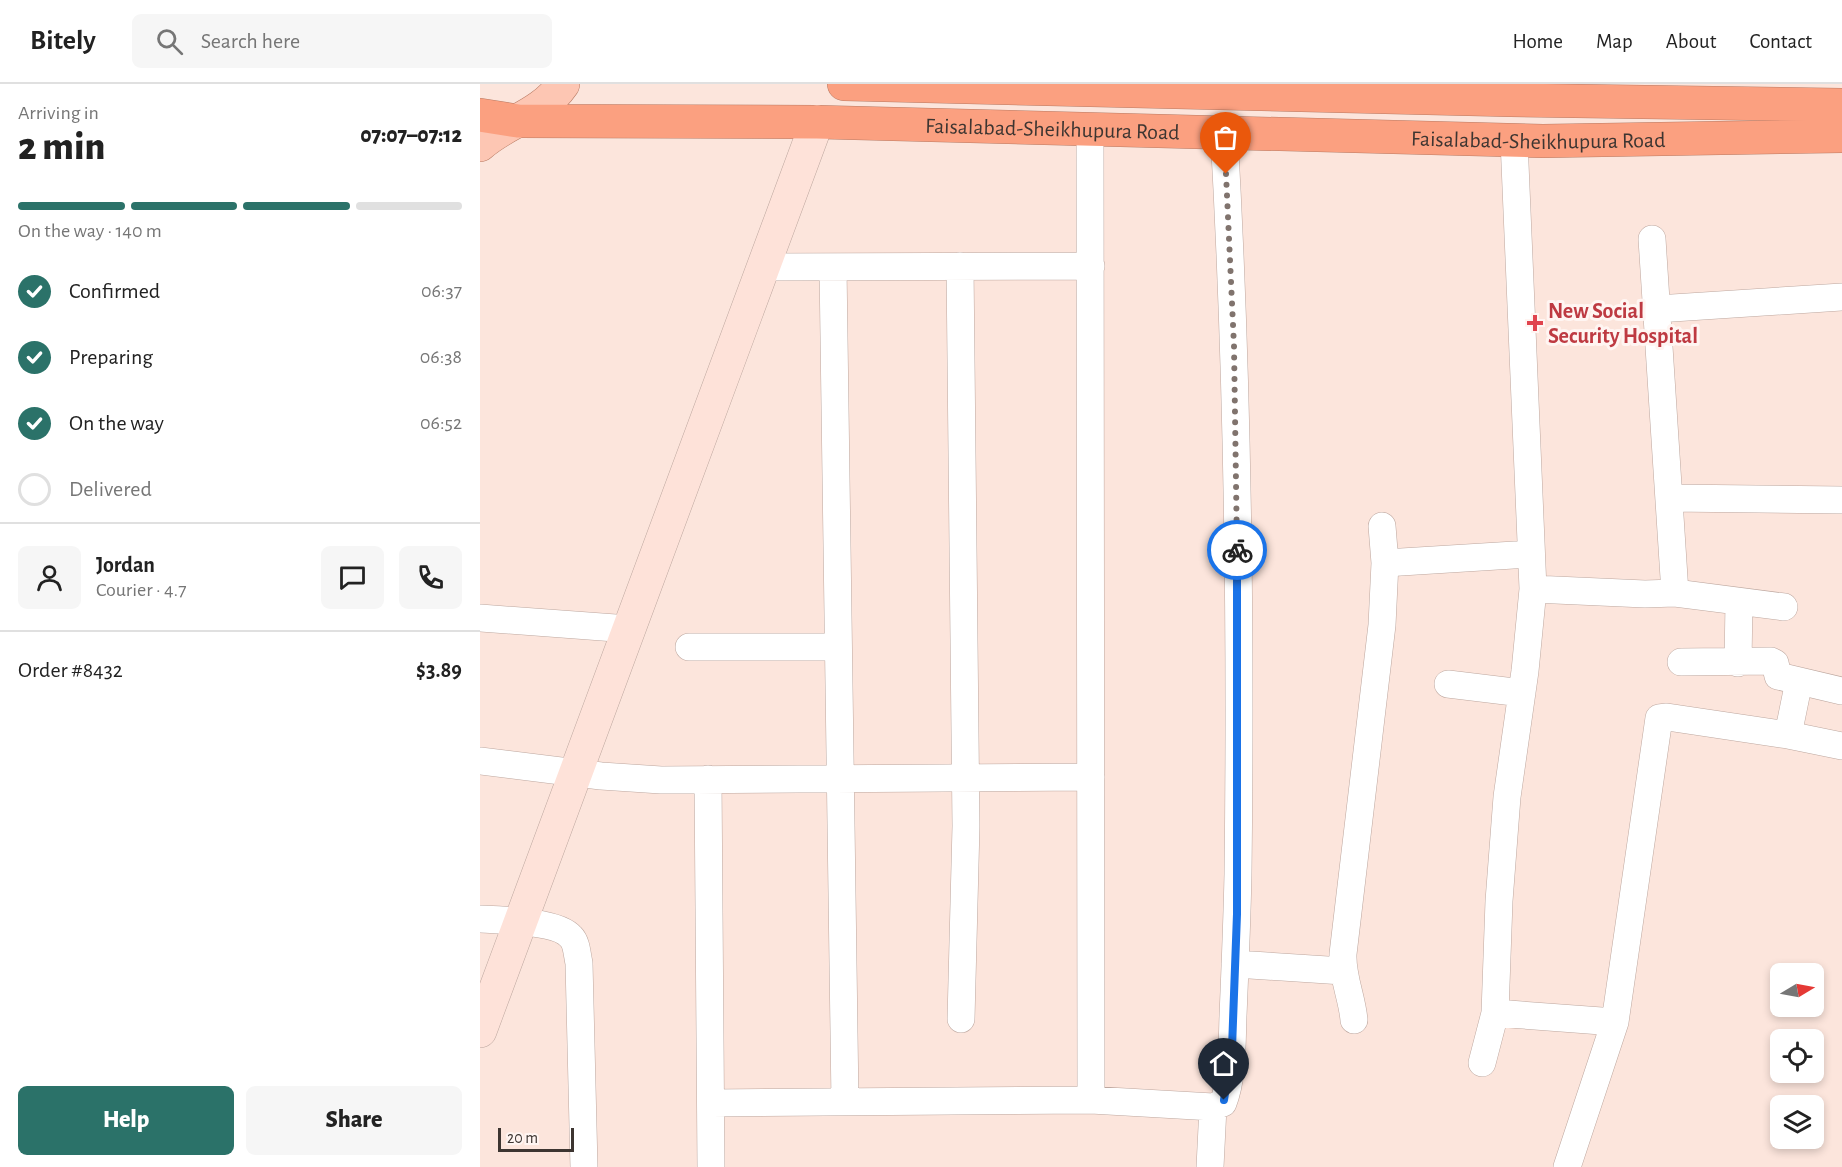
<!DOCTYPE html>
<meta charset="utf-8">
<style>
:root{--surface:#fff;--page:#f6f6f6;--text:#222;--muted:#767676;--line:#e0e0e0;--accent:#2b7269}
body{margin:0;font-family:"Alegreya Sans",sans-serif;background:var(--page);color:var(--text);height:100vh;display:flex;flex-direction:column;font-size:22px;white-space:nowrap}
*{box-sizing:border-box;margin:0}
p{font-size:20px;color:var(--muted)}
.icon{flex:none;width:33px;height:33px;fill:none;stroke:currentColor;stroke-width:2;stroke-linecap:round;stroke-linejoin:round}
.map{position:relative;flex:1;overflow:hidden}
.panel{display:flex;flex-direction:column;background:var(--surface);width:480px}
.panel>*{flex:none}
.needle{width:39px;rotate:80deg}
.controls{position:absolute;left:1290px;top:879px;display:grid;gap:12px}
.controls a{display:grid;place-items:center;width:54px;height:54px;border-radius:9px;background:var(--surface);box-shadow:0 3px 9px #0003;font-size:30px}
.scale{position:absolute;left:18px;bottom:15px;width:76px;box-sizing:border-box;padding-left:6px;border:3px solid #3d3531;border-top:0;font-size:16px;line-height:21px;white-space:nowrap;color:#3d3531;-webkit-text-stroke:4px #fff5f2;paint-order:stroke}
.pin{position:absolute;display:grid;place-items:center;width:51px;height:51px;color:#fff;margin:-62px -26px;border-radius:50% 50% 50% 0;rotate:-45deg;box-shadow:0 0 6px #0007}
.pin .icon{rotate:45deg}
.courier{position:absolute;display:grid;place-items:center;width:60px;height:60px;margin:-30px;border:4px solid #1a73e8;border-radius:50%;background:#fff;color:#222;box-shadow:0 2px 8px #0007}
.headline em{font-style:normal;font-weight:800}
.headline div{display:flex;flex-direction:column-reverse}
.headline{display:flex;align-items:center;justify-content:space-between;height:102px;padding:0 18px}
h1{font-size:39px;font-weight:800;line-height:45px}
.bar{display:grid;grid-template-columns:repeat(4,1fr);gap:9px 6px;align-content:center;height:72px;padding:0 18px}
.bar i{height:8px;border-radius:4px;background:var(--line)}
.bar .selected{background:var(--accent)}
.bar p{grid-column:span 4}
.line{display:flex;align-items:center;gap:15px;padding:0 18px;border-top:2px solid var(--line)}
.line div{flex:1}
.round{display:grid;place-items:center;flex:none;width:63px;height:63px;border-radius:9px;background:var(--page)}
ol{padding:0 18px;list-style:none}
li{display:flex;align-items:center;gap:18px;height:66px}
li p{margin-inline-start:auto}
li .icon{padding:6px;border-radius:50%;background:var(--accent);color:#fff;stroke-width:4}
li:last-child{color:var(--muted)}
li i{width:33px;height:33px;border:3px solid var(--line);border-radius:50%}
.button{display:flex;gap:12px;margin-top:auto;padding:12px 18px}
.button a{flex:1;height:69px;border-radius:9px;background:var(--accent);color:#fff;font-size:24px;font-weight:800;line-height:69px;text-align:center}
.button a+a{background:var(--page);color:var(--text)}
header{display:flex;align-items:center;gap:36px;box-sizing:border-box;height:84px;padding:0 30px;background:var(--surface);border-bottom:2px solid var(--line)}
header strong{font-size:28px}
nav{display:flex;gap:33px;margin-inline-start:auto;font-size:21px}
.search{width:420px;height:54px;background:var(--page);display:flex;align-items:center;gap:15px;box-sizing:border-box;padding:0 21px;border-radius:9px;color:var(--muted);font-size:22px}
main{display:flex;flex:1;min-height:0}
.map>svg:first-child{display:block}
.lines{fill:none;stroke-linecap:round;stroke-linejoin:round}
.street-casing{stroke:#bda79f;stroke-width:28}
.secondary-casing{stroke:#bda79f;stroke-width:34}
.primary-casing{stroke:#b87b64;stroke-width:34}
.highway-casing{stroke:#b87b64;stroke-width:34}
.street{stroke:#fff;stroke-width:27}
.secondary{stroke:#fee2d9;stroke-width:33}
.primary{stroke:#fdc6b3;stroke-width:33}
.highway{stroke:#fba080;stroke-width:33}
.done{stroke:#80736d;stroke-width:6;stroke-dasharray:0 10.8}
.route{stroke:#1a73e8;stroke-width:8}
.health-dot{fill:#e0444e;stroke:#fff5f2;stroke-width:2}
.labels{text-anchor:middle;stroke-width:6;stroke-linejoin:round;paint-order:stroke}
.street-label{font-size:22px;fill:#3d3531;stroke:#fff5f2}
.health-label{font-size:22px;font-weight:bold;fill:#be3a42;stroke:#fff5f2;text-anchor:start}
</style>
<header>
<strong>Bitely</strong>
<div class="search"><svg class="icon" aria-label="search" viewBox="0 0 24 24"><circle cx="10" cy="10" r="6"/><path d="M15 15l6 6"/></svg>Search here</div>
<nav><a>Home</a><a>Map</a><a>About</a><a>Contact</a></nav>
</header>
<main>
<section class="panel">
<div class="headline"><div><h1>2 min</h1><p>Arriving in</p></div><em>07:07–07:12</em></div>
<div class="bar"><i class="selected"></i><i class="selected"></i><i class="selected"></i><i></i><p>On the way · 140 m</p></div>
<ol>
<li><svg class="icon" aria-label="check" viewBox="0 0 24 24"><path d="M5 12l5 5 9-10"/></svg>Confirmed<p>06:37</p></li>
<li><svg class="icon" aria-label="check" viewBox="0 0 24 24"><path d="M5 12l5 5 9-10"/></svg>Preparing<p>06:38</p></li>
<li><svg class="icon" aria-label="check" viewBox="0 0 24 24"><path d="M5 12l5 5 9-10"/></svg>On the way<p>06:52</p></li>
<li><i></i>Delivered</li>
</ol>
<div class="line" style="height:108px"><a class="round"><svg class="icon" aria-label="person" viewBox="0 0 24 24"><circle cx="12" cy="8" r="4"/><path d="M4 21q1-7 8-7t8 7"/></svg></a><div><b>Jordan</b><p>Courier · 4.7</p></div><a class="round"><svg class="icon" aria-label="chat" viewBox="0 0 24 24"><path d="M4 5h16v11H9l-5 4z"/></svg></a><a class="round"><svg class="icon" aria-label="phone" viewBox="0 0 24 24"><path d="M5 4h4l2 5-3 2q2 4 5 5l2-3 5 2v4C11 20 4 13 5 4z"/></svg></a></div>
<div class="line" style="height:78px"><div>Order #8432</div><b>$3.89</b></div>
<div class="button"><a>Help</a><a>Share</a></div>
</section>
<div class="map">
<svg width="1362" height="1083" viewBox="0 0 1362 1083">
<rect width="100%" height="100%" fill="#fce5dc"/>
<g class="lines">
<!-- street casing -->
<g class="street-casing">
<path id="street" d="M610,45L611,1016
M1172,155L1195,509
M480,182L486,742L481,935
M283,183L611,182
M353,183L365,1018
M1177,225L1362,213
M1189,414L1362,416
M905,479L1051,470
M1053,505L1165,510L1195,509L1304,523
M0,534L149,545
M209,563H357
M1201,578L1291,577L1295,579L1298,592L1362,607
M1258,579L1259,518
M968,600L1042,609
M1308,651L1319,597
M0,677L121,692L181,696L611,693
M228,695L231,1083
M0,835C20,836 78,837 91,853C97,859 97,871 99,879L104,1083
M755,880L863,887
M1015,929L1135,938
M874,936C872,913 862,893 863,870L902,541L905,479L902,442
M1002,979L1015,929L1019,817L1027,713L1045,587L1053,505L1034,56
M232,1019L611,1016L733,1023L743,1019C753,994 752,958 753,932C755,885 757,837 758,790C761,543 758,296 744,49
M730,1083L733,1023
M1087,1083L1135,938L1179,634L1187,633L1308,651L1362,662"/>
</g>
<!-- secondary casing -->
<g class="secondary-casing">
<path id="secondary" d="M0,947L337,38"/>
</g>
<!-- primary casing -->
<g class="primary-casing">
<path id="primary" d="M0,61C27,37 61,32 83,0"/>
</g>
<!-- highway casing -->
<g class="highway-casing">
<g id="highway">
<path d="M364,0L1031,16L1362,21"/>
<path id="s1" d="M0,31L38,37L337,38L1063,57L1362,52"/>
</g>
</g>
<!-- street -->
<use href="#street" class="street"/>
<!-- secondary -->
<use href="#secondary" class="secondary"/>
<!-- primary -->
<use href="#primary" class="primary"/>
<!-- highway -->
<use href="#highway" class="highway"/>
</g>
<g class="lines">
<!-- done -->
<path class="done" d="M746,90L754,262L757,466"/>
<!-- route -->
<path class="route" d="M744,1016L752,964L757,830V466"/>
</g>
<!-- markers -->
<path class="health-dot" d="M1052 230h6v6h6v6h-6v6h-6v-6h-6v-6h6z"/>
<g class="labels">
<!-- street labels -->
<g class="street-label">
<text dy="8" stroke="none"><textPath href="#s1" startOffset="573">Faisalabad-Sheikhupura Road</textPath></text>
<text dy="8" stroke="none"><textPath href="#s1" startOffset="1059">Faisalabad-Sheikhupura Road</textPath></text>
</g>
<!-- health labels -->
<g class="health-label">
<text x="1068" y="234">New Social<tspan x="1068" dy="25">Security Hospital</tspan></text>
</g>
</g>
</svg>
<div class="controls">
<a><svg class="needle" viewBox="-14 -14 28 28"><path d="M0-13l5 13h-10z" fill="#e53935"/><path d="M0 13l5-13h-10z" fill="#767676"/></svg></a>
<a><svg class="icon" aria-label="locate" viewBox="0 0 24 24"><circle cx="12" cy="12" r="6"/><path d="M12 2v4M12 18v4M2 12h4M18 12h4"/></svg></a>
<a><svg class="icon" aria-label="layers" viewBox="0 0 24 24"><path d="M12 4l9 5-9 5-9-5zM3 14l9 5 9-5"/></svg></a>
</div>
<div class="scale">20 m</div>
<div class="pin" style="left:746px;top:90px;background:#ea580c"><svg class="icon" aria-label="bag" viewBox="0 0 24 24"><path d="M5 8h14l-1 12H6zM9 8a3 3 0 0 1 6 0"/></svg></div>
<div class="pin" style="left:744px;top:1016px;background:#1f2937"><svg class="icon" aria-label="home" viewBox="0 0 24 24"><path d="M3 11l9-7 9 7M6 9v11h12V9"/></svg></div>
<div class="courier" style="left:757px;top:466px"><svg class="icon" aria-label="bike" viewBox="0 0 24 24"><circle cx="6" cy="16" r="4"/><circle cx="18" cy="16" r="4"/><path d="M6 16l4-8h5l3 8M10 8l3 8H6M13 5h3"/></svg></div>
</div>
</main>
